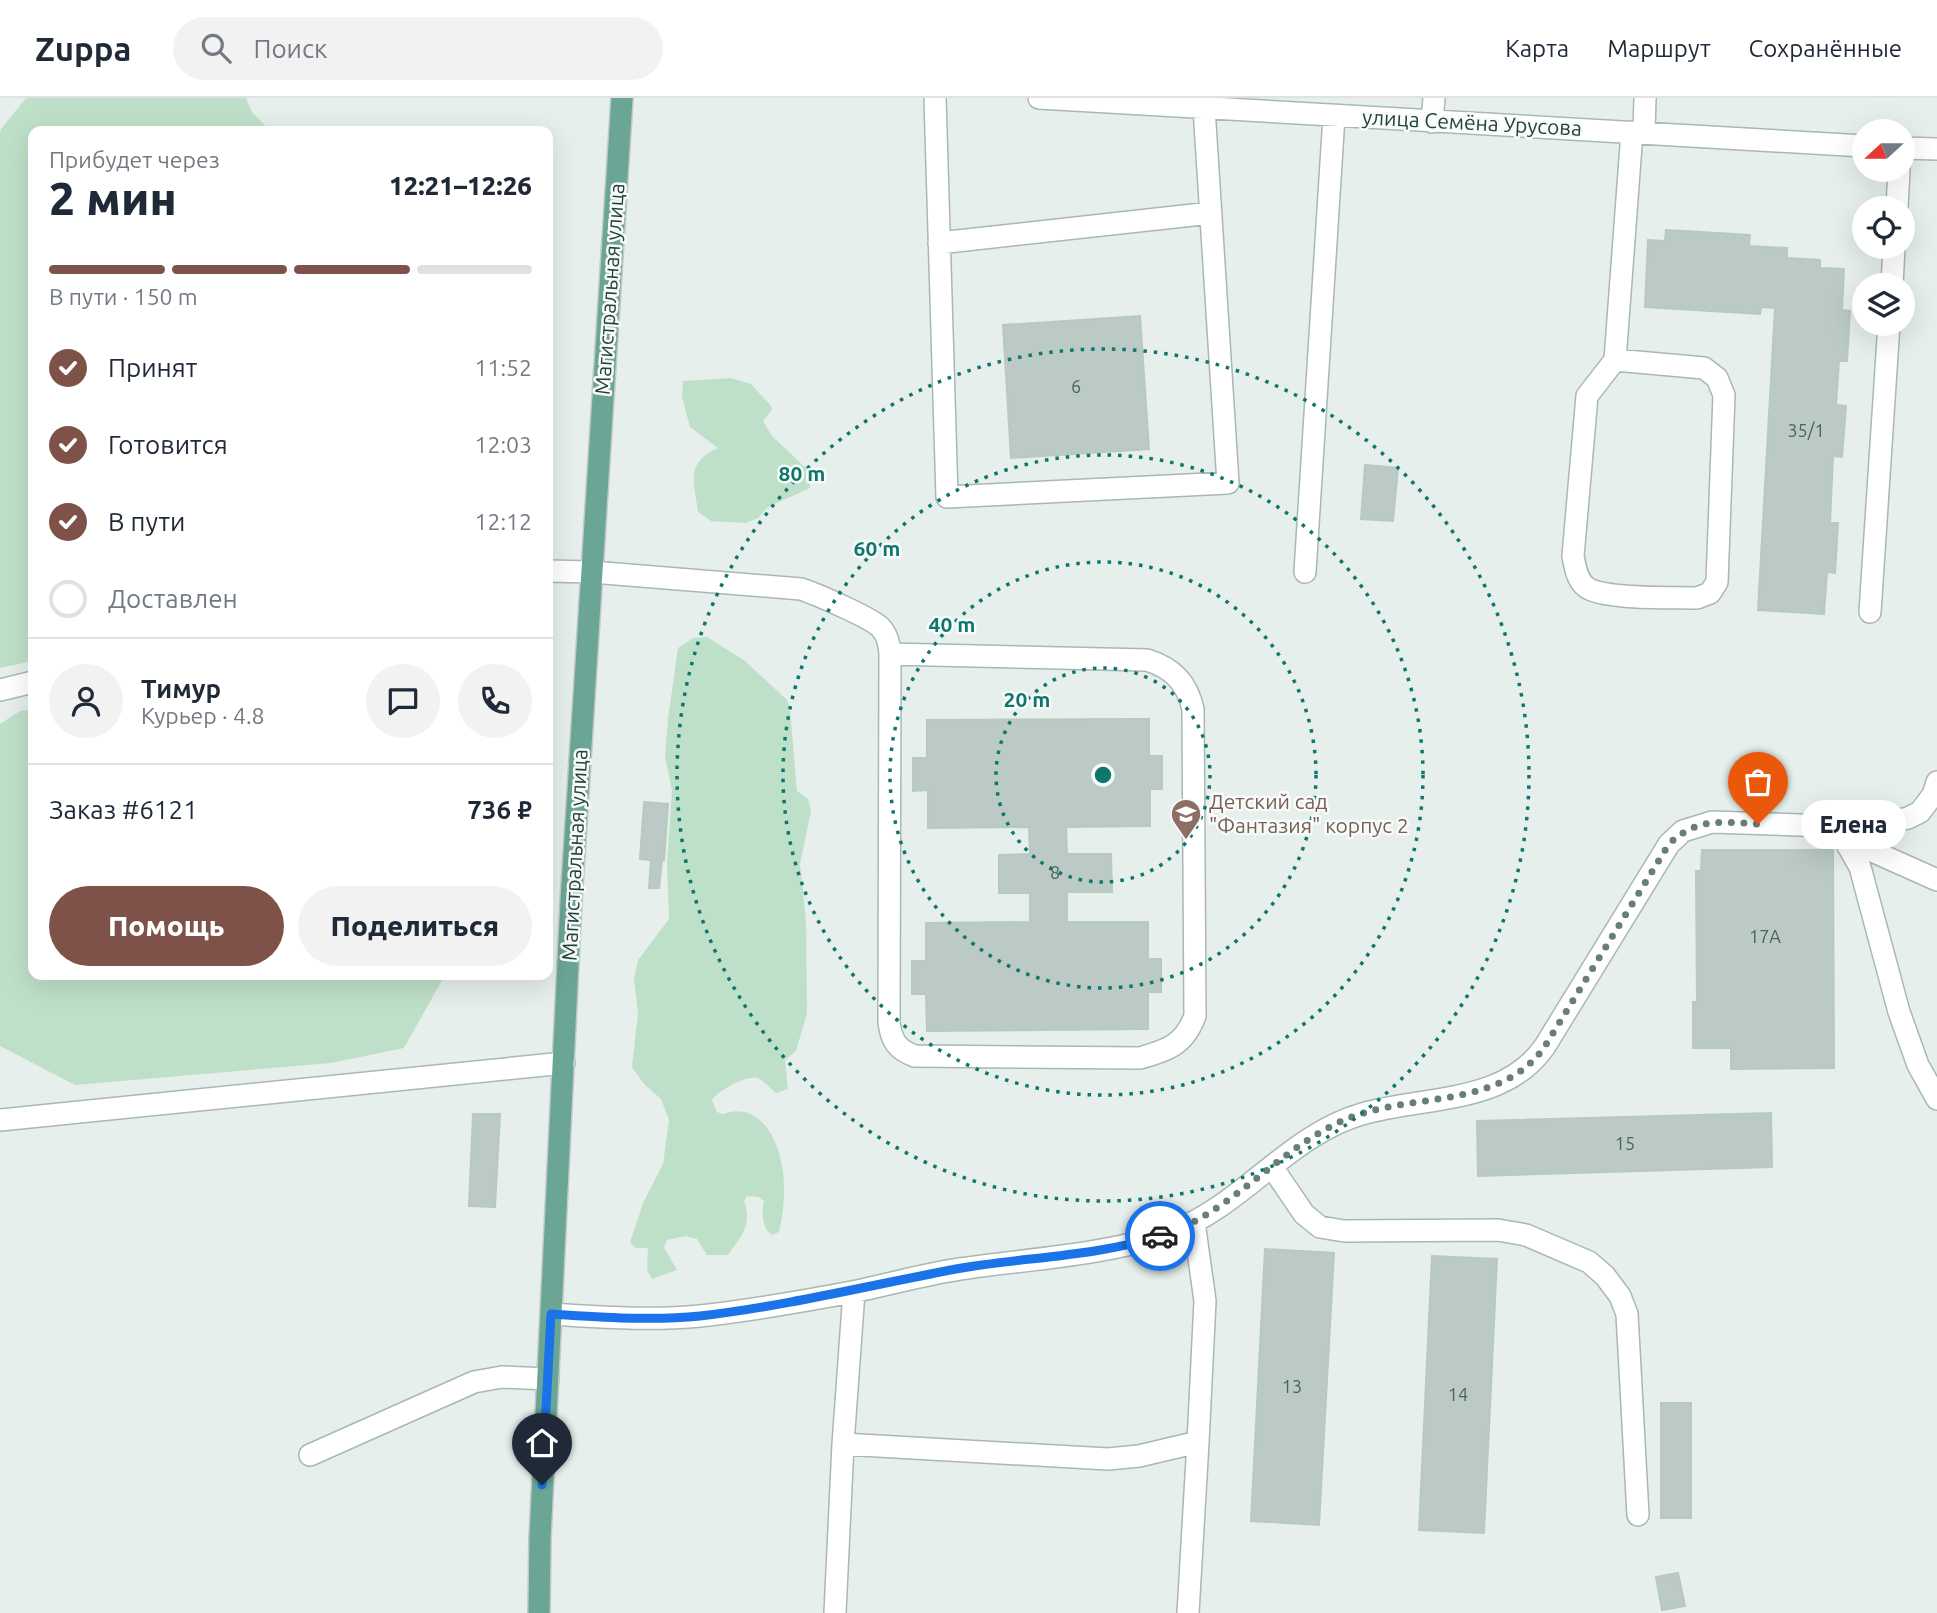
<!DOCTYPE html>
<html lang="ru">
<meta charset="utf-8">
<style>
:root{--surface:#fff;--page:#f2f2f3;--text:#1f2937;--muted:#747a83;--line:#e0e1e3;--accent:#7f5249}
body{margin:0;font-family:Ubuntu,sans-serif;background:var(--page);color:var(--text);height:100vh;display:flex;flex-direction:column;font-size:26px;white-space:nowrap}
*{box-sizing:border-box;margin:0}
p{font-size:23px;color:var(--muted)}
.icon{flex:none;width:38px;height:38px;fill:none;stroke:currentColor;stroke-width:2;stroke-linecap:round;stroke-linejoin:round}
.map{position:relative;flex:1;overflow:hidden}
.panel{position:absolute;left:28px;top:28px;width:525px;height:854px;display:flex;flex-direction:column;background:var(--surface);border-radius:14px;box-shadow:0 7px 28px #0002}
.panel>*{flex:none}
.needle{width:46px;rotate:249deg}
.tools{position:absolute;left:1852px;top:21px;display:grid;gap:14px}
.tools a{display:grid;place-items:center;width:63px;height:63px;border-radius:50%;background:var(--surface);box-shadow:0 7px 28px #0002;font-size:35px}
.pin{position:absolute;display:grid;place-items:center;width:60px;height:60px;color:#fff;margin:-72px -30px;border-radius:50% 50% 50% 0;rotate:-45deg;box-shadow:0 0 7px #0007}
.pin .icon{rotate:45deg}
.courier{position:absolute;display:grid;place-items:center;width:70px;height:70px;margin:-35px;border:5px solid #1a73e8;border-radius:50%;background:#fff;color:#222;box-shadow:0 2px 9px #0007}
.bubble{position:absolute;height:49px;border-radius:24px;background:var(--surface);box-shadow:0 7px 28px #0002;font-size:23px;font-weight:800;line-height:49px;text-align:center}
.summary em{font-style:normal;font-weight:800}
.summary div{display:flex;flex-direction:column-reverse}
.summary{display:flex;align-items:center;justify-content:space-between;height:119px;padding:0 21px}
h1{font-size:46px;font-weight:800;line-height:52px}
.bar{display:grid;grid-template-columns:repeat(4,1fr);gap:10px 7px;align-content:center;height:84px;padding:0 21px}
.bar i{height:9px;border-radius:5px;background:var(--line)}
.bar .on{background:var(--accent)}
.bar p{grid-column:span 4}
.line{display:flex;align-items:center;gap:18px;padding:0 21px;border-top:2px solid var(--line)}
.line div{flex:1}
.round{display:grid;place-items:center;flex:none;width:74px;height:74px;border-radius:37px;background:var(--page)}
ol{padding:0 21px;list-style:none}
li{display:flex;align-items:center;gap:21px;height:77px}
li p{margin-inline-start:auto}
li .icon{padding:7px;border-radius:50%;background:var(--accent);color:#fff;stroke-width:4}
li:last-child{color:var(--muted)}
li i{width:38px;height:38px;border:4px solid var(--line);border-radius:50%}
.primary-button{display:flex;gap:14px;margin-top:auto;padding:14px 21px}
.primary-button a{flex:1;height:80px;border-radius:42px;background:var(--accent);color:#fff;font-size:28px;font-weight:800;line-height:80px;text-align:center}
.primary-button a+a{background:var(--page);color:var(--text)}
header{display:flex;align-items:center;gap:42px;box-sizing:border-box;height:98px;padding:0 35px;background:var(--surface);border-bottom:2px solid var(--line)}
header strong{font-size:33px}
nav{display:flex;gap:38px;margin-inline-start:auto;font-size:24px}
.search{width:490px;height:63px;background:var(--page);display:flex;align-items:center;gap:18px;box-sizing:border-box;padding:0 24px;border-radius:38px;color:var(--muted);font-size:26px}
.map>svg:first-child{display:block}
.green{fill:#bfe0c8}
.building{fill:#bbcac4;stroke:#b8c9c2;stroke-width:2}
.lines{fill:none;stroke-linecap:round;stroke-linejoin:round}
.minor-casing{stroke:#a8b8b2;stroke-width:24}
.major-casing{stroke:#c2cac8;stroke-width:24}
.minor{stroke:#fff;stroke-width:21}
.major{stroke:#6aa596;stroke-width:21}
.done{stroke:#687f78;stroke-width:7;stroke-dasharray:0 12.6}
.route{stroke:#1a73e8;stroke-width:9}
.ring{fill:none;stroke:#0f766e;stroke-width:3.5;stroke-dasharray:3.5 7}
.labels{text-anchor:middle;stroke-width:5;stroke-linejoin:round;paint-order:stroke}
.number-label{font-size:18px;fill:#4a645c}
.street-label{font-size:21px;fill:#24423a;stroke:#f7fbf9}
.education-label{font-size:21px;fill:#785e54;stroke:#f7fbf9;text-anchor:start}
.centre{fill:#0f766e;stroke:#f7fbf9;stroke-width:3.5}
.ring-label{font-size:21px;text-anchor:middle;font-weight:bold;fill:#0f766e;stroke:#f7fbf9;stroke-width:5;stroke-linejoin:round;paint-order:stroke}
</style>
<header>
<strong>Zuppa</strong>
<div class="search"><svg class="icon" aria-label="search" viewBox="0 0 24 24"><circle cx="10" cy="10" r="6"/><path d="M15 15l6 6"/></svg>Поиск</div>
<nav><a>Карта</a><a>Маршрут</a><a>Сохранённые</a></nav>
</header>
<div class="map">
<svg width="1937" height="1515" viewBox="0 0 1937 1515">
<rect width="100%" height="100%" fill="#e6efeb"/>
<!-- green -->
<path class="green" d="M26,0H246L252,14L270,33H33V563L0,570V35L1,31Z
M731,280L751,286L771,308L772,312L763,323L772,338L808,372L810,390L768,409L758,420L745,425L711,423L698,414C694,383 685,365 718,350L690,329L682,299L683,283Z
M707,539L745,563L787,602L790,611L797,693L808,701L811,713L800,766L806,822L807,915L796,953L785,962L788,991L776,995C771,991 764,983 758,980C748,976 717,993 712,1002L717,1014L723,1016C758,1003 777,1038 782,1068C786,1089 784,1114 779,1134L772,1137C762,1130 761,1114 764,1103L759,1099L747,1098L744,1103C753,1127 741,1138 728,1157H707L697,1141L686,1138L667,1142L664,1149L677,1172L652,1181L647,1172L648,1150H635L630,1144L644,1103L663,1066L669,1022L661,1001L644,986L632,969L638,915L634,881L638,862L669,821L667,764L672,692L665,659L668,621L678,550L693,540Z
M33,611V877H445L404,950L331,965L75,987L0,948V626L20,613Z"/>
<!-- building -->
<path class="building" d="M1666,132L1750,137L1749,148L1787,150V160L1820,162V170L1844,171L1842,212L1850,213L1847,263H1839L1836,307L1846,308L1842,359L1833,358L1830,425H1838L1835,475L1827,474L1824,516L1758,512L1775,210L1761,209L1760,216L1645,209L1648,142L1665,143Z
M1140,218L1149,351L1011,360L1003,227Z
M1365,367L1398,370L1393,423L1361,421Z
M1149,621V658H1162V691H1150V728L1066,729L1067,756H1111L1112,794H1067V824H1148V861H1161V894H1148V931L927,933L926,896H912V863H926V825L1030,824V795H999V757L1030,756L1029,729L928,730V692L913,693V660H927V622Z
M644,704L668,706L664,762H662L659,790H649L651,762L640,761Z
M1702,752H1833L1834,970L1731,971V950H1693V904H1697L1696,773H1701Z
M1771,1015L1772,1069L1478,1078L1477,1023Z
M473,1016H500L495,1109L469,1108Z
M1265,1151L1334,1155L1319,1427L1251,1423Z
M1432,1158L1497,1161L1484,1435L1419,1432Z
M1661,1305H1691V1420H1661Z
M1678,1475L1685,1508L1662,1512L1656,1479Z"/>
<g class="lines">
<!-- minor casing -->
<g class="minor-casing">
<path id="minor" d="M935,0L947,399L1228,385L1204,10
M1039,0L1864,48
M1432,24L1434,0
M1644,34L1645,0
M1902,50L1937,51
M1897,110L1899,72
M939,145L1211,115
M1892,187L1894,149
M1615,262L1704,270L1717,280L1724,297L1717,484L1710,495L1697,500C1673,499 1603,502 1586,489C1577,482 1575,469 1573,458L1587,298L1615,262L1632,34
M548,473L592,474L801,491C816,496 872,520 881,530C888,538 889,546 890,556L889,924C891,942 897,952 915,958L1140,960C1168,952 1184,947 1195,918L1193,611C1187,585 1173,570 1147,562L890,556
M1305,474L1334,18
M1870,514L1889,226
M0,592L33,584
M1828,728L1843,739L1860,769L1899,914L1918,967L1937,1001
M1843,740L1937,782
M0,1022L564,965
M1272,1069L1304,1116L1320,1129L1344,1133L1498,1132L1526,1137L1589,1164L1605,1178L1620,1198L1627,1216L1638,1417
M854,1194L843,1346L1108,1361L1139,1358L1198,1344L1205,1203L1194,1124
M551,1216C601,1219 650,1223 700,1218C752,1212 805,1203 857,1193C891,1186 925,1176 960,1171C1027,1161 1112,1157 1174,1133C1244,1106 1289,1037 1362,1016C1423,998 1505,1007 1545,948L1669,746L1683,733L1712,724L1828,728L1886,725L1908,720L1920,714L1933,697L1937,684
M310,1357L474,1284L502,1279L548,1281
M835,1515L843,1346
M1188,1515L1198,1344"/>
</g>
<!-- major casing -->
<g class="major-casing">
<path id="major" d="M539,1515L540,1440L571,804L622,0"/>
</g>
<!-- minor -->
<use href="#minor" class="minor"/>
<!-- major -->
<use href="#major" class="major"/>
</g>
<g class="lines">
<!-- done -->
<path class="done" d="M1160,1138C1237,1114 1284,1041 1360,1016C1422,996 1504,1008 1545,948L1669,746C1697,719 1722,724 1758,726"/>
<!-- route -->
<path class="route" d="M542,1387L551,1216C601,1219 651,1223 700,1218C786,1208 871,1187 956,1171C1024,1159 1094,1159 1160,1138"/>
</g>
<!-- distance rings -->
<g class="ring">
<circle cx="1103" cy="677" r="107"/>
<circle cx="1103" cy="677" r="213"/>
<circle cx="1103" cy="677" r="320"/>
<circle cx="1103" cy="677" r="426"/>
</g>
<!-- icons -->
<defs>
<g id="school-pin" transform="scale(1.575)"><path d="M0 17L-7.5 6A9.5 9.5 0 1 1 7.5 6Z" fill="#8d6e63" stroke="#f7fbf9"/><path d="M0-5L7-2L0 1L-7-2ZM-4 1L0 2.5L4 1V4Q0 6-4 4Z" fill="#fff"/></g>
</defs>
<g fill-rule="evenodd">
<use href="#school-pin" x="1186" y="716"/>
</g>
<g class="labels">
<!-- number labels -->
<g class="number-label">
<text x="1076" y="295">6</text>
<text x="1806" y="339">35/1</text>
<text x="1055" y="781">8</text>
<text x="1765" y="845">17А</text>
<text x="1625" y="1052">15</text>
<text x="1292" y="1295">13</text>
<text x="1458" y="1303">14</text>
</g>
<!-- street labels -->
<g class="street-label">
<text transform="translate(1472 25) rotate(3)" y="7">улица Семёна Урусова</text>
<text transform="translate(610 191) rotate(-86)" y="7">Магистральная улица</text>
<text transform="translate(575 757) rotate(-87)" y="7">Магистральная улица</text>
</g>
<!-- education labels -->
<g class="education-label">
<text x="1209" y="711">Детский сад<tspan x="1209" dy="24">"Фантазия" корпус 2</tspan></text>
</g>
</g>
<circle cx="1103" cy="677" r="10" class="centre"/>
<g class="ring-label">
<text x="802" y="383">80 m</text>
<text x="877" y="458">60 m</text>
<text x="952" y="534">40 m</text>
<text x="1027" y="609">20 m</text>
</g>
</svg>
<div class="tools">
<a><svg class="needle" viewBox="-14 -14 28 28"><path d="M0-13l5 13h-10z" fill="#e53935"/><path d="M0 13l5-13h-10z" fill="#747a83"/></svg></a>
<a><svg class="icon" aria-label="locate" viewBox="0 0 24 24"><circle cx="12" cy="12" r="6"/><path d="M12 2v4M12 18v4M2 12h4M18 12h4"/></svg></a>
<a><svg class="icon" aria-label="layers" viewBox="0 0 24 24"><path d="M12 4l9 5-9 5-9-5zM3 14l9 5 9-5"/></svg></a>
</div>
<div class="pin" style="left:1758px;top:726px;background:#ea580c"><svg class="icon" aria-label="bag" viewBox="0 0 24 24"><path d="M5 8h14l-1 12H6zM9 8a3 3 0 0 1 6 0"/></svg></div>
<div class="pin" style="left:542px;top:1387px;background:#1f2937"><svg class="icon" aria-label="home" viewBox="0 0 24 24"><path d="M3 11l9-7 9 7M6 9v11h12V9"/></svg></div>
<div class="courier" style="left:1160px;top:1138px"><svg class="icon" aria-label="car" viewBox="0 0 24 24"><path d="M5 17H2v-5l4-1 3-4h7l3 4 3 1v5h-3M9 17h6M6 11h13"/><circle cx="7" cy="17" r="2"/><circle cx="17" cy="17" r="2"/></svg></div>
<div class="bubble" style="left:1801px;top:702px;width:105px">Елена</div>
<section class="panel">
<div class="summary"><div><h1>2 мин</h1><p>Прибудет через</p></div><em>12:21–12:26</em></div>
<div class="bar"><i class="on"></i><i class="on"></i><i class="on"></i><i></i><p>В пути · 150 m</p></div>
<ol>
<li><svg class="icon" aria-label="check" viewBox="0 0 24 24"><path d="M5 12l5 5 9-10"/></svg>Принят<p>11:52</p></li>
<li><svg class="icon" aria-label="check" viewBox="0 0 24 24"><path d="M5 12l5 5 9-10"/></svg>Готовится<p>12:03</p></li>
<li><svg class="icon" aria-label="check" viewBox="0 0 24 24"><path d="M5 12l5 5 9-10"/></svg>В пути<p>12:12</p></li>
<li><i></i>Доставлен</li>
</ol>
<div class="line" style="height:126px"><a class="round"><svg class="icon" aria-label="person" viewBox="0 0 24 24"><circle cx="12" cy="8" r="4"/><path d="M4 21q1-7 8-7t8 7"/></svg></a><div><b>Тимур</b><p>Курьер · 4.8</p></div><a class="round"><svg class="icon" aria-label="chat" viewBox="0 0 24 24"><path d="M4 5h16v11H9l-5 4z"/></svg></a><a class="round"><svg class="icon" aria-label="phone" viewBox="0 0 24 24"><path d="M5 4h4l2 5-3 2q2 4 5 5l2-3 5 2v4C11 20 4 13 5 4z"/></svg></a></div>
<div class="line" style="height:91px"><div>Заказ #6121</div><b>736 ₽</b></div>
<div class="primary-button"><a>Помощь</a><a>Поделиться</a></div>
</section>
</div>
